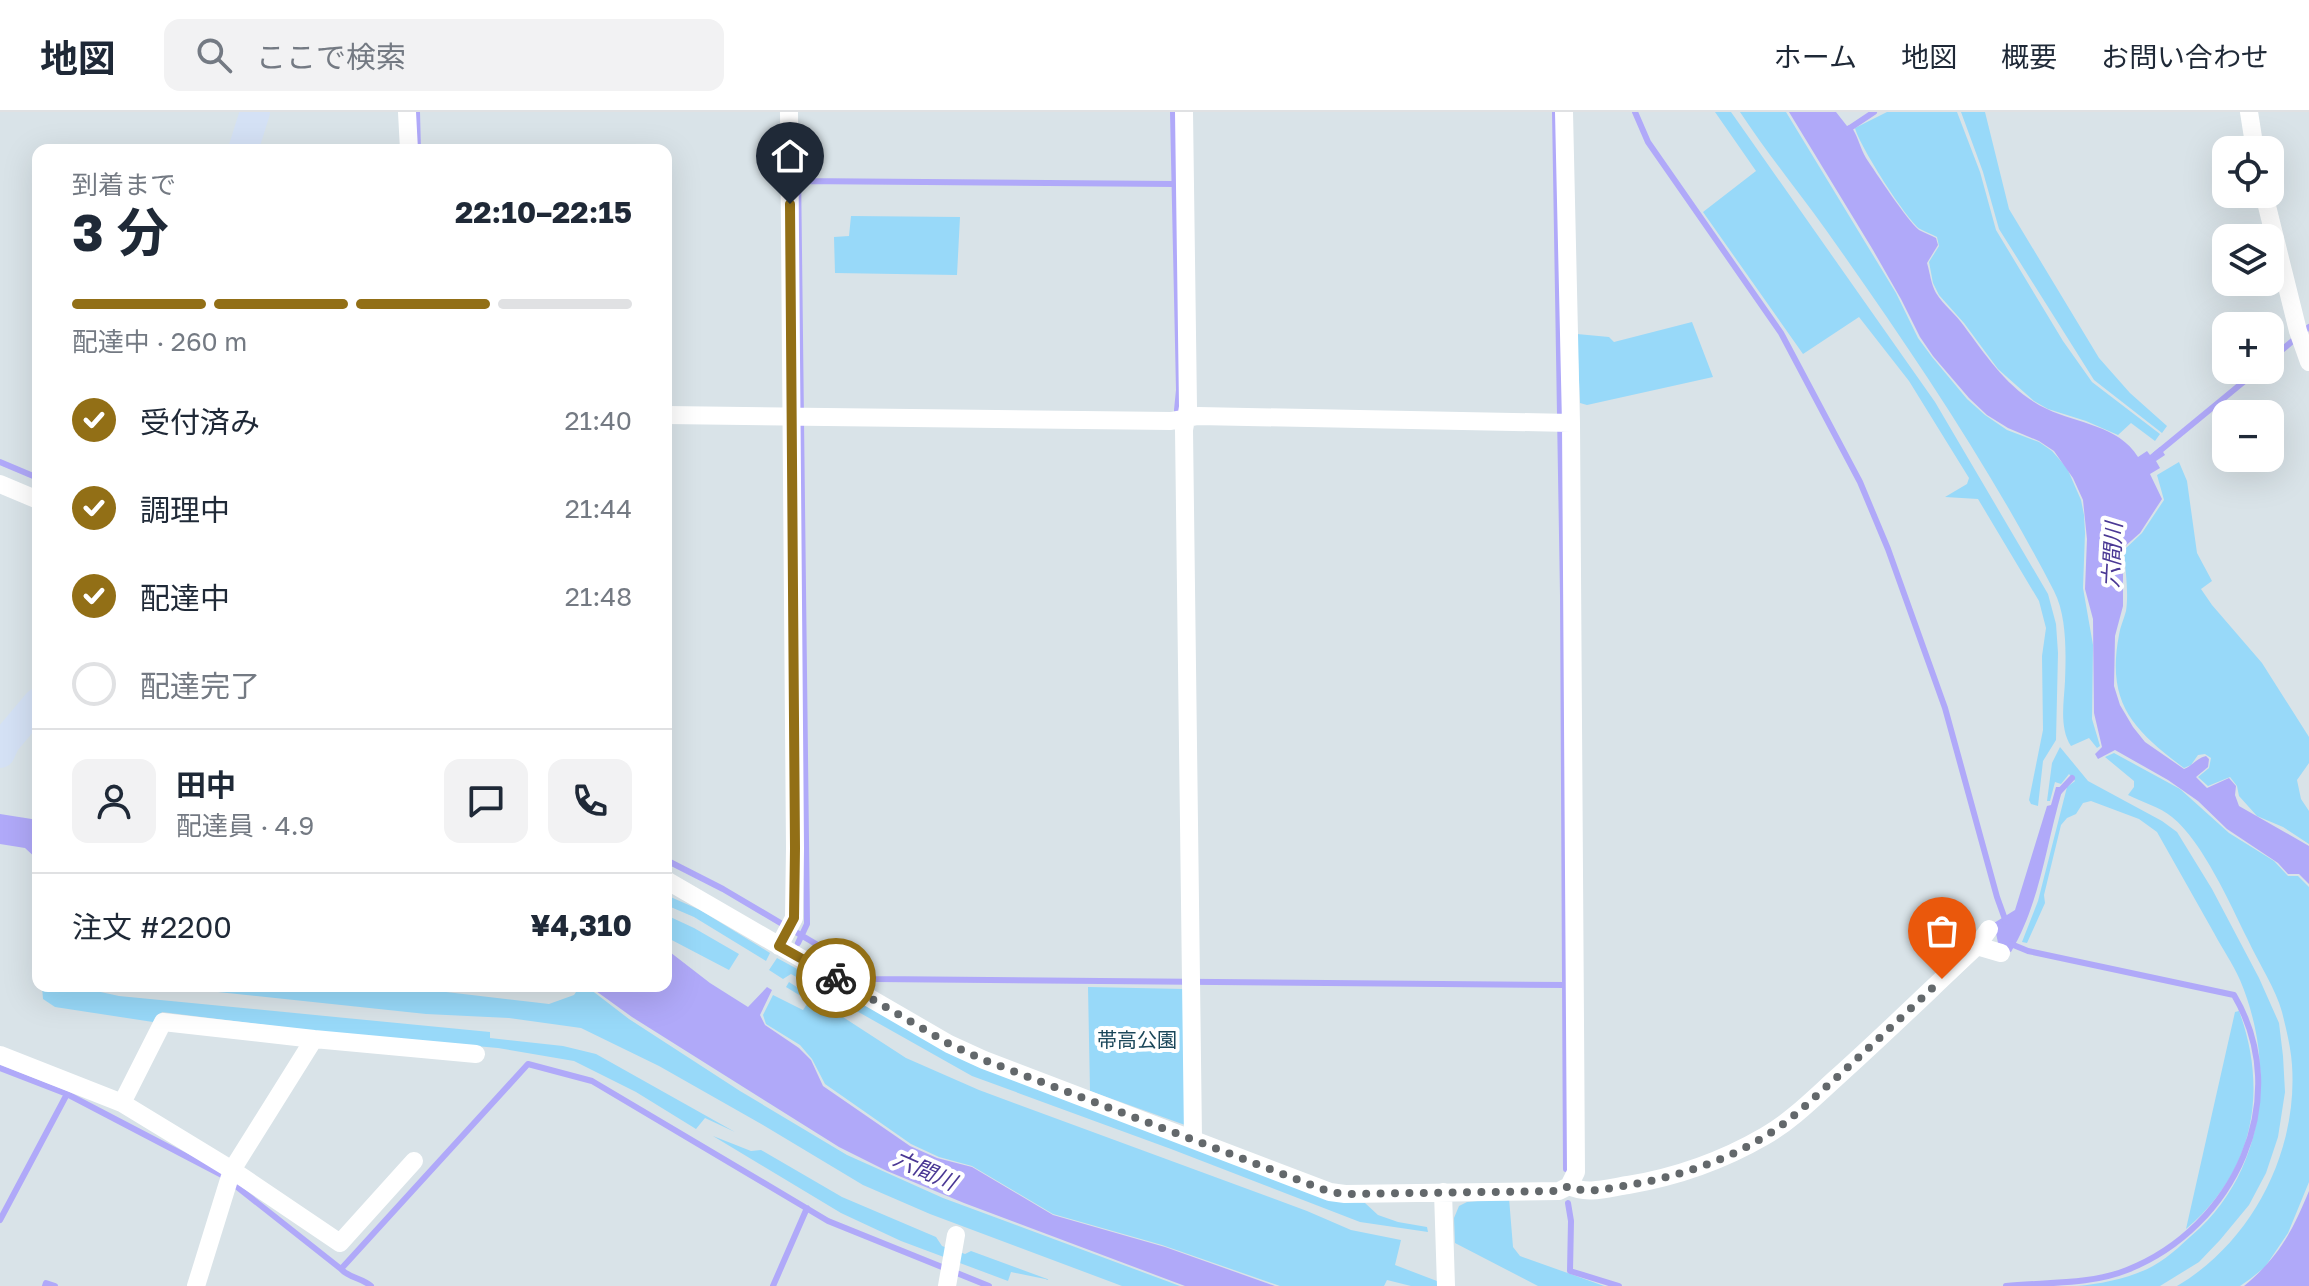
<!DOCTYPE html>
<html lang="ja">
<meta charset="utf-8">
<style>
:root{--surface:#fff;--page:#f2f2f3;--text:#1f2937;--muted:#747a83;--line:#e0e1e3;--accent:#926f16}
body{margin:0;font-family:"Golos Text","Noto Sans JP",sans-serif;background:var(--page);color:var(--text);height:100vh;display:flex;flex-direction:column;font-size:30px;white-space:nowrap}
*{box-sizing:border-box;margin:0}
p{font-size:26px;color:var(--muted)}
.icon{flex:none;width:44px;height:44px;fill:none;stroke:currentColor;stroke-width:2;stroke-linecap:round;stroke-linejoin:round}
.map{position:relative;flex:1;overflow:hidden}
.details{position:absolute;left:32px;top:32px;width:640px;height:848px;display:flex;flex-direction:column;background:var(--surface);border-radius:16px;box-shadow:0 8px 32px #0002}
.details>*{flex:none}
.controls{position:absolute;left:2212px;top:24px;display:grid;gap:16px}
.controls a{display:grid;place-items:center;width:72px;height:72px;border-radius:16px;background:var(--surface);box-shadow:0 8px 32px #0002;font-size:40px}
.pin{position:absolute;display:grid;place-items:center;width:68px;height:68px;color:#fff;margin:-82px -34px;border-radius:50% 50% 50% 0;rotate:-45deg;box-shadow:0 0 8px #0007}
.pin .icon{rotate:45deg}
.courier{position:absolute;display:grid;place-items:center;width:80px;height:80px;margin:-40px;border:6px solid #926f16;border-radius:50%;background:#fff;color:#222;box-shadow:0 2px 10px #0007}
.summary em{font-style:normal;font-weight:700}
.summary div{display:flex;flex-direction:column-reverse}
.summary{display:flex;align-items:center;justify-content:space-between;height:136px;padding:0 40px}
h1{font-size:52px;font-weight:700;line-height:60px}
.bar{display:grid;grid-template-columns:repeat(4,1fr);gap:12px 8px;align-content:center;height:96px;padding:0 40px}
.bar i{height:10px;border-radius:6px;background:var(--line)}
.bar .selected{background:var(--accent)}
.bar p{grid-column:span 4}
.line{display:flex;align-items:center;gap:20px;padding:0 40px;border-top:2px solid var(--line)}
.line div{flex:1}
.round{display:grid;place-items:center;flex:none;width:84px;height:84px;border-radius:16px;background:var(--page)}
ol{padding:0 40px;list-style:none}
li{display:flex;align-items:center;gap:24px;height:88px}
li p{margin-inline-start:auto}
li .icon{padding:8px;border-radius:50%;background:var(--accent);color:#fff;stroke-width:4}
li:last-child{color:var(--muted)}
li i{width:44px;height:44px;border:4px solid var(--line);border-radius:50%}
header{display:flex;align-items:center;gap:48px;box-sizing:border-box;height:112px;padding:0 40px;background:var(--surface);border-bottom:2px solid var(--line)}
header strong{font-size:38px}
nav{display:flex;gap:44px;margin-inline-start:auto;font-size:28px}
.search{width:560px;height:72px;background:var(--page);display:flex;align-items:center;gap:20px;box-sizing:border-box;padding:0 28px;border-radius:16px;color:var(--muted);font-size:30px}
.map>svg:first-child{display:block}
.green{fill:#98d9f9}
.water{fill:#b0a9f9}
.lines{fill:none;stroke-linecap:round;stroke-linejoin:round}
.stream{stroke:#b0a9f9;stroke-width:6}
.minor{stroke:#fff;stroke-width:18}
.primary{stroke:#d4e1f5;stroke-width:30}
.done{stroke:#63686b;stroke-width:8;stroke-dasharray:0 14.4}
.route{stroke:#926f16;stroke-width:10}
.labels{text-anchor:middle;stroke-width:8;stroke-linejoin:round;paint-order:stroke}
.park-label{font-size:20px;fill:#1a4659;stroke:#fff}
.water-label{font-size:22px;font-style:italic;fill:#4a3894;stroke:#fff}
</style>
<header>
<strong>地図</strong>
<div class="search"><svg class="icon" aria-label="search" viewBox="0 0 24 24"><circle cx="10" cy="10" r="6"/><path d="M15 15l6 6"/></svg>ここで検索</div>
<nav><a>ホーム</a><a>地図</a><a>概要</a><a>お問い合わせ</a></nav>
</header>
<div class="map">
<svg width="2309" height="1174" viewBox="0 0 2309 1174">
<rect width="100%" height="100%" fill="#d9e3e8"/>
<!-- green -->
<path class="green" d="M1715,0H1731L1935,290L2048,482L2056,512L2058,541L2056,628L2043,649L2038,694L2031,692L2029,688L2043,618L2042,544L2046,516L2039,489L1978,387L1945,385L1967,372L1969,366L1909,269L1859,205L1803,242L1703,100L1756,59Z
M1740,0H1786L1896,181L1918,226L1932,245L1967,287L1985,303L2007,318L2039,330L2052,339L2067,356L2081,388L2084,403L2085,421L2083,476L2093,533L2092,607L2100,634L2097,636L2089,626L2071,634C2059,616 2064,590 2065,569C2066,541 2067,504 2054,479C1990,355 1907,232 1826,118C1798,79 1767,41 1740,0Z
M1887,0H1957L1980,60L1996,118L2063,229L2092,270L2160,322L2155,329L2131,311L2118,323L2086,309L2048,297L2034,289L1998,257L1964,211L1939,183L1933,171L1929,150L1939,134L1937,125C1932,122 1925,120 1920,117C1906,107 1859,33 1855,16Z
M1961,0H1985L2009,97L2099,246L2130,281L2167,314L2162,321L2094,268L1999,117L1983,60Z
M851,104L960,105L957,163L835,161L834,125L849,124Z
M1692,210L1713,265L1587,293L1580,291L1577,222L1609,225L1614,230Z
M2179,350L2187,369L2197,441L2212,469L2201,477L2212,493L2262,551L2309,625V651L2297,668L2301,687L2309,699V732L2283,715L2257,704L2239,684L2237,674L2230,665L2208,674L2198,665L2209,656L2211,646L2205,642L2198,643L2191,653L2184,656C2133,618 2106,591 2119,523C2120,515 2124,507 2126,499C2129,480 2125,457 2124,438L2142,421L2164,388L2157,363Z
M2060,635L2088,669L2162,709L2177,720L2212,777L2259,866L2279,911L2283,944L2285,980L2278,1025L2266,1061L2249,1093L2220,1128L2199,1150L2160,1174H2077C2101,1172 2131,1166 2153,1154C2171,1144 2185,1129 2200,1116C2267,1052 2275,951 2240,868C2233,852 2222,836 2214,821C2195,787 2176,754 2157,720L2139,707L2091,689L2083,691L2076,702L2067,706L2061,713L2044,783L2045,791L2027,831L2022,830L2038,789L2067,675L2075,669L2069,662L2061,672L2055,670L2050,689H2047L2052,651Z
M2114,641L2180,677L2229,721L2274,749L2288,764H2298L2309,775V1070L2288,1121L2265,1155L2250,1167L2240,1174H2177C2252,1130 2298,1040 2292,953C2291,936 2286,916 2282,900C2276,877 2258,850 2248,828C2230,792 2203,730 2172,705C2160,695 2142,690 2128,683L2134,675V669L2105,645Z
M666,783L700,798L770,841L766,849L694,805L666,793Z
M666,803L694,816L739,842L729,858L666,825Z
M777,846L977,954L1332,1088L1365,1091L1378,1103L1398,1110L1427,1115L1428,1120L1360,1110L1171,1037L972,964L791,862L783,867L769,858Z
M789,870L906,946L979,978L1307,1099L1351,1118L1401,1128L1395,1153L1450,1174H1411L1387,1168L1384,1174H1280L1162,1133L1053,1102L972,1054L939,1045L911,1032L825,972L812,947L800,933L766,912L763,903L773,883L803,898L809,889L786,875Z
M42,874H73L119,884L490,920V926L563,934L596,942L735,1020L705,1006L696,1017L636,980L574,949L498,936L329,921L162,900L153,910L55,895L43,887Z
M161,874H395L549,892L574,883L578,877L573,874H586L629,907L740,979L847,1043L943,1086L1180,1174H1122L930,1102L863,1073L763,1013L659,954L581,916L509,906L426,902Z
M1088,875L1184,877L1185,1013L1090,979Z
M2239,899C2269,980 2253,1061 2186,1117L2235,900Z
M713,1024L751,1039L761,1038L842,1085L936,1125L942,1134L965,1142L971,1139L1050,1168L1011,1160L1008,1169L901,1129L841,1101Z
M1509,1086L1513,1135L1520,1144L1604,1174H1538L1455,1131L1454,1106L1459,1094L1467,1090Z"/>
<!-- water -->
<path class="water" d="M1789,0H1836L1847,14L1850,13C1857,21 1860,36 1866,46C1876,61 1907,108 1919,118C1924,121 1931,123 1936,126L1938,133L1927,151C1930,161 1931,172 1936,181C1943,193 1956,202 1964,214C1987,245 2010,280 2047,297C2078,312 2118,313 2138,345L2147,339L2150,343L2160,335L2165,343L2156,349L2160,356L2150,362L2162,387L2140,421L2123,436V494L2115,524L2114,574L2120,593L2133,615L2145,630L2184,657C2192,654 2197,646 2206,644L2209,647L2208,655L2196,665L2207,676L2229,666L2236,674L2235,683L2239,694L2309,734V772L2299,762H2288L2278,751L2227,717L2198,689L2168,668L2115,638L2098,647L2095,642L2102,635L2094,601L2093,507L2085,477L2087,427L2083,388L2073,366L2054,339L2039,329L2008,316L1987,303L1969,286L1933,244L1920,225L1901,187L1873,138Z
M2056,675H2060L2062,679C2046,733 2040,791 2011,840L1999,836L1994,811L2015,798L2047,694L2051,693Z
M0,702L38,708V748L25,736L0,732Z
M666,837L710,871L748,895L767,875L772,878L760,903L765,913L799,936L811,948L823,974L910,1034L937,1046L972,1055L1053,1103L1165,1135L1275,1174H1185L964,1091L887,1059L839,1035L632,905L589,874H666Z
M2309,1079V1174H2244C2279,1145 2292,1120 2309,1079Z"/>
<g class="lines">
<!-- stream -->
<path class="stream" d="M417,0L418,38
M1173,0L1179,278L1177,298
M1555,0L1563,483L1566,1057
M1635,0L1648,30L1781,221L1860,370L1888,437L1945,596L1997,785L2006,810
M1847,18L1874,0
M799,69L1174,72
M2270,248L2309,215
M2156,342L2258,258
M0,350L38,366
M2058,681L2072,666
M666,748L723,777L875,867L1565,873
M798,831L807,812L798,56
M0,956L67,982
M1568,1091L1571,1109L1570,1159L1619,1174
M0,1108L67,982L222,1063L341,1157
M45,1174L46,1171L55,1174
M371,1174C362,1166 349,1166 341,1157L528,952L592,969L828,1109L989,1174
M773,1174L807,1096
M2006,1174C2045,1170 2090,1173 2127,1158C2234,1116 2295,987 2234,883L2028,839L2011,832"/>
<!-- minor -->
<path class="minor" d="M407,0L409,38
M1184,0L1188,295L1184,318L1193,1026
M2249,0L2255,38
M2264,82L2298,219L2309,250
M666,303L1171,309L1198,304L1571,311
M0,372L38,388
M666,768L949,932L984,948L1330,1080L1345,1082L1559,1079L1569,1074L1576,1060L1571,311L1564,0
M779,834L794,806L795,736L789,0
M1977,834L2001,841
M314,927L476,942
M0,943L122,991L232,1058L196,1174
M122,991L163,910L314,927L232,1058L340,1131L414,1049
M1569,1074C1587,1083 1608,1076 1628,1073C1676,1065 1722,1049 1765,1024C1791,1009 1813,987 1835,967C1883,924 1930,878 1977,834L1989,817
M1443,1080L1446,1174
M947,1174L956,1123"/>
<!-- primary -->
<path class="primary" d="M243,38L255,0
M0,641L5,630L38,591"/>
</g>
<g class="lines">
<!-- done -->
<path class="done" d="M836,866L949,932L984,948L1330,1080L1345,1082L1559,1079L1569,1074C1587,1083 1609,1076 1629,1073C1677,1065 1726,1049 1767,1023C1792,1008 1812,987 1834,968C1870,935 1906,901 1942,867"/>
<!-- route -->
<path class="route" d="M790,92L795,736L794,806L779,834L836,866"/>
</g>
<g class="labels">
<!-- park labels -->
<g class="park-label">
<text x="1137" y="935">帯高公園</text>
</g>
<!-- water labels -->
<g class="water-label">
<text transform="translate(2112 443) rotate(-87)" y="8">六間川</text>
<text transform="translate(925 1058) rotate(24)" y="8">六間川</text>
</g>
</g>
</svg>
<div class="controls">
<a><svg class="icon" aria-label="locate" viewBox="0 0 24 24"><circle cx="12" cy="12" r="6"/><path d="M12 2v4M12 18v4M2 12h4M18 12h4"/></svg></a>
<a><svg class="icon" aria-label="layers" viewBox="0 0 24 24"><path d="M12 4l9 5-9 5-9-5zM3 14l9 5 9-5"/></svg></a>
<a>+</a>
<a>−</a>
</div>
<div class="pin" style="left:1942px;top:867px;background:#ea580c"><svg class="icon" aria-label="bag" viewBox="0 0 24 24"><path d="M5 8h14l-1 12H6zM9 8a3 3 0 0 1 6 0"/></svg></div>
<div class="pin" style="left:790px;top:92px;background:#1f2937"><svg class="icon" aria-label="home" viewBox="0 0 24 24"><path d="M3 11l9-7 9 7M6 9v11h12V9"/></svg></div>
<div class="courier" style="left:836px;top:866px"><svg class="icon" aria-label="bike" viewBox="0 0 24 24"><circle cx="6" cy="16" r="4"/><circle cx="18" cy="16" r="4"/><path d="M6 16l4-8h5l3 8M10 8l3 8H6M13 5h3"/></svg></div>
<section class="details">
<div class="summary"><div><h1>3 分</h1><p>到着まで</p></div><em>22:10–22:15</em></div>
<div class="bar"><i class="selected"></i><i class="selected"></i><i class="selected"></i><i></i><p>配達中 · 260 m</p></div>
<ol>
<li><svg class="icon" aria-label="check" viewBox="0 0 24 24"><path d="M5 12l5 5 9-10"/></svg>受付済み<p>21:40</p></li>
<li><svg class="icon" aria-label="check" viewBox="0 0 24 24"><path d="M5 12l5 5 9-10"/></svg>調理中<p>21:44</p></li>
<li><svg class="icon" aria-label="check" viewBox="0 0 24 24"><path d="M5 12l5 5 9-10"/></svg>配達中<p>21:48</p></li>
<li><i></i>配達完了</li>
</ol>
<div class="line" style="height:144px"><a class="round"><svg class="icon" aria-label="person" viewBox="0 0 24 24"><circle cx="12" cy="8" r="4"/><path d="M4 21q1-7 8-7t8 7"/></svg></a><div><b>田中</b><p>配達員 · 4.9</p></div><a class="round"><svg class="icon" aria-label="chat" viewBox="0 0 24 24"><path d="M4 5h16v11H9l-5 4z"/></svg></a><a class="round"><svg class="icon" aria-label="phone" viewBox="0 0 24 24"><path d="M5 4h4l2 5-3 2q2 4 5 5l2-3 5 2v4C11 20 4 13 5 4z"/></svg></a></div>
<div class="line" style="height:104px"><div>注文 #2200</div><b>¥4,310</b></div>
</section>
</div>
